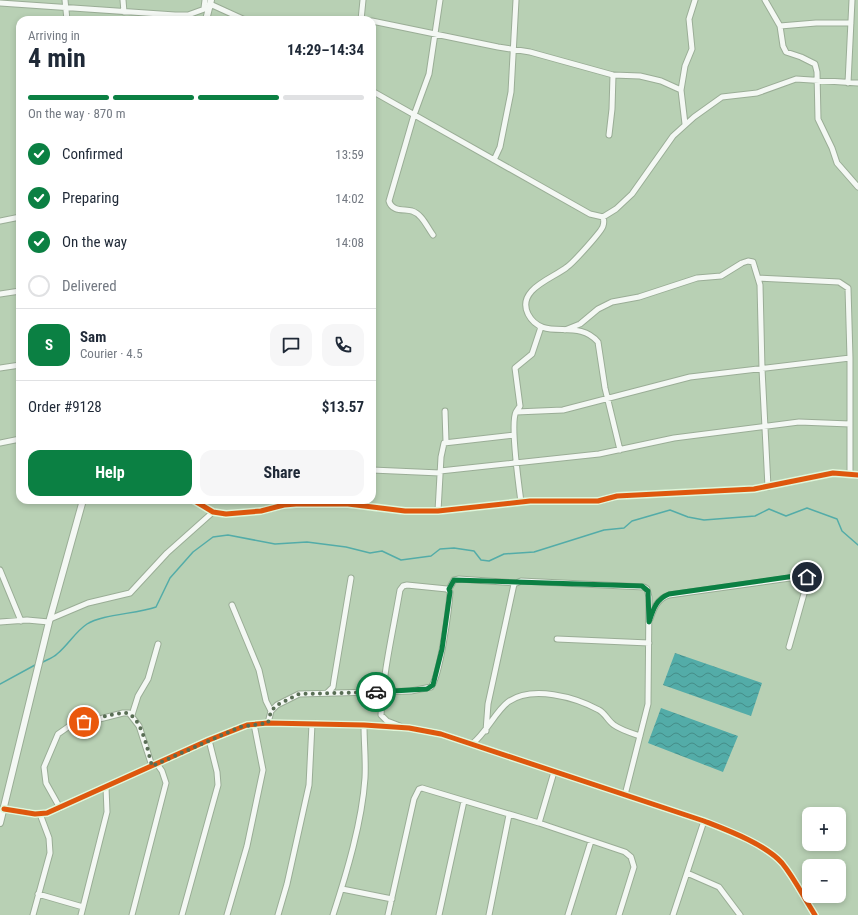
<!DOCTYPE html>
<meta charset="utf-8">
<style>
:root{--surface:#fff;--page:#f6f6f7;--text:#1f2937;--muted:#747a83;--line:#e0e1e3;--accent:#0b8043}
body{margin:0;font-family:"Roboto Condensed",sans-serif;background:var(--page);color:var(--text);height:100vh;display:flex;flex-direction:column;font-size:15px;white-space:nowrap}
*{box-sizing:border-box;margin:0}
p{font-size:13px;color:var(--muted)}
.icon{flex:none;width:22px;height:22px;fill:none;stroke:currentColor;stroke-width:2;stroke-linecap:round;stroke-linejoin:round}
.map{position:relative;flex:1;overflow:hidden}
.details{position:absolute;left:16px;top:16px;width:360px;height:488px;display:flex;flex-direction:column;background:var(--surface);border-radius:12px;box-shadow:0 2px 6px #0003}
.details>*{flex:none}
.fabs{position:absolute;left:802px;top:807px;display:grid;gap:8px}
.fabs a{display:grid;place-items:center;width:44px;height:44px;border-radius:8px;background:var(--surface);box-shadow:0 2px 6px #0003;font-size:20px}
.pin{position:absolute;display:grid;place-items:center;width:34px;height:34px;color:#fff;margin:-17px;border:2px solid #fff;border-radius:50%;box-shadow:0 1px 4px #0007}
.courier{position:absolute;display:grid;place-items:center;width:40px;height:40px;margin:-20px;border:3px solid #0b8043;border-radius:50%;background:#fff;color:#222;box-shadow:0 1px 5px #0007}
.head em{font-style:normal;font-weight:700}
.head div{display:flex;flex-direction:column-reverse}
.head{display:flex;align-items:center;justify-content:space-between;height:68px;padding:0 12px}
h1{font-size:26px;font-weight:700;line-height:30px}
.bar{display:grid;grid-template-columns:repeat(4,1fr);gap:6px 4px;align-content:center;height:48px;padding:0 12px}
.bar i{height:5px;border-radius:3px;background:var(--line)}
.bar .active{background:var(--accent)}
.bar p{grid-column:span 4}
.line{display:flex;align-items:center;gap:10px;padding:0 12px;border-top:1px solid var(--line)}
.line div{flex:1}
.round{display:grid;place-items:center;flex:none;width:42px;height:42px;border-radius:12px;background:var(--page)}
ol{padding:0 12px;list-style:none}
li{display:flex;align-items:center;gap:12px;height:44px}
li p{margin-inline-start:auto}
li .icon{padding:4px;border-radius:50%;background:var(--accent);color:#fff;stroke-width:4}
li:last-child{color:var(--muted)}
li i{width:22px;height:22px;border:2px solid var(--line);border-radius:50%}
.action{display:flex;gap:8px;margin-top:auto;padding:8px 12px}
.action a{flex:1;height:46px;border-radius:12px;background:var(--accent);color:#fff;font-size:16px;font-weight:700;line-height:46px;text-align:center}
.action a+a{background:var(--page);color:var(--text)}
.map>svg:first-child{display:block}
.water{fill:url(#water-waves)}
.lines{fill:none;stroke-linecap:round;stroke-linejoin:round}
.stream{stroke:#53aca8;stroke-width:1.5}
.minor-casing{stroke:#9aad96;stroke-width:7}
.tertiary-casing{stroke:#9aad96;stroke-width:8}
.minor{stroke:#f4f8f4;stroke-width:5}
.tertiary{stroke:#f4f8f4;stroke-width:6}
.cycleway-casing{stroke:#e0f7db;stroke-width:8}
.cycleway{stroke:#de570d;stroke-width:5}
.done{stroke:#586d54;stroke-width:4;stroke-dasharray:0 7.2}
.route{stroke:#0b8043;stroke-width:5}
</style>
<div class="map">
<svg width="858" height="915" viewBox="0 0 858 915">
<defs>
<pattern id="water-waves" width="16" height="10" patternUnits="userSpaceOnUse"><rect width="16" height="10" fill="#53aca8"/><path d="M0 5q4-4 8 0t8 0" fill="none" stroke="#458d88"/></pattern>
</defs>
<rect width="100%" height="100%" fill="#b8d0b4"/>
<!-- water -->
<path class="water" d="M675,653L762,683L751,716L663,685Z
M661,708L738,736L723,772L648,743Z"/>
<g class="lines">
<!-- stream -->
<path class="stream" d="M41,663C46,660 53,658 57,654C68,645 75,632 87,624C102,614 137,614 156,607L170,578L193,552L213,537L228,535L275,544L307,542L346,547L370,553L382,551L401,560L431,556L440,549L454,548L474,551L481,560L489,561L504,554L534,552L604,530L624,528L632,521L670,510L688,517L704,520L755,516L769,509L786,516L807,508L837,519L842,531L858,545
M0,684L35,665"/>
<!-- minor casing -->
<g class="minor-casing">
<path id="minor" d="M65,0L67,20
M123,0L124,12
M765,0L780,26L783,46L786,52L801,57L815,64L817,72L818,119L832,148L837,163L858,187
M0,3L175,15H188L210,7
M210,4L245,20
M204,8L205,0
M361,20L363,0
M372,21L498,47L530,52L613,75L640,76L661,81L681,90
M780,26L816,23H851
M848,83L852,0
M372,91L590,214L603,217L616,209L632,194L673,136L694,117L722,97L757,93L796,79L858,83
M685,124L681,90L685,66L692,49L689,19L695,0
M609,135L612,109L613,75
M494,160L500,147L511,92L516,0
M603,217C604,220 604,223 603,226C602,231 573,263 567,267C554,278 516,289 528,314C543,343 577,317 598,342L605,388L620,450
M0,221L20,217
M433,235C427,227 422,214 412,211C404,209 392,212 389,201L414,115L429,74L440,0
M759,278L839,282L848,288L850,358V474
M0,294L20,291
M565,330L580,324L598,309L612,302L639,297L697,278L721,276L742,263L748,261L753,262L760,285L762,369L768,487
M0,368L20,365
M445,411L446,442
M516,412L520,406L515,368L532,354L541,327
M0,443L20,439
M372,470L440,473
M440,471L599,454L674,438L799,422L850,424
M193,500L213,512L226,514L261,511L284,505L296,504H348L405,511H438L530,501H598L617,496L754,489L833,473L858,475
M521,502C519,487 510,422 516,412L563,410L690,377L850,358
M438,511L441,457L444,443L514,435
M0,570L21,621
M449,589L454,580L459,579L516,583
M232,605L259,670L266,701L271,711
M50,619L88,603L130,593L167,553L213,512
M650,619C654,608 657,599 669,595L804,576L807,577V583L789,647
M0,622L27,620L49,622
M557,639L649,643
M327,693L333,687L334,680L351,578
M132,715L138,696L148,679L158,644
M268,723L271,711L277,705L299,694L411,691L431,687C440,676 449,609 450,592L447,589L407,585L403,586L400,590C393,631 383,673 381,715L387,721L400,726
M486,731L488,704L514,584L521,581L644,587L647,589L649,597L648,704L625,795
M472,744C487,732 495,712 508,702C532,685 575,697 599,710C605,713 608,721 614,725C621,730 631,733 640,736
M60,808L46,783L44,767L58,734L68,727L123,713H129L139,726L152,766
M539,823L554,772
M687,873L719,887L740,915
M342,889L392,899
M38,894L83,907
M33,915L50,853L49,838L40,814
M81,915L107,812L106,787
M132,915L166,783L162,771L157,764
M182,915L218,785L217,772L209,740
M227,915L247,846L263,770L254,724
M278,915L287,884L309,785L312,724
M333,915C347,872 362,822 365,778C366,760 364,743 364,725
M388,915L414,799L419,789L422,788L539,823L625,852L631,857L634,867L619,915
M439,915L464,801
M489,915L509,815
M568,915L591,841
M673,915L704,821"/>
</g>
<!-- tertiary casing -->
<g class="tertiary-casing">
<path id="tertiary" d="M206,20L211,0
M4,809L35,814L47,813L209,740L247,725L268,723L364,725L409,728L441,734L704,821C727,830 765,844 782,863C795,879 804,898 815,915
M0,823L49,622L83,500"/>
</g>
<!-- minor -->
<use href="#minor" class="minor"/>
<!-- tertiary -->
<use href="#tertiary" class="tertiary"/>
<!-- cycleway casing -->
<g class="cycleway-casing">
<path id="cycleway" d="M193,500L213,512L226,514L261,511L284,505L296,504H348L405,511H438L530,501H598L617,496L754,489L833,473L858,475
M4,809L35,814L47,813L209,740L247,725L268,723L364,725L409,728L441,734L704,821C727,830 765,844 782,863C795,879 804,898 815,915"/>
</g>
<!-- cycleway -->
<use href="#cycleway" class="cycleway"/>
</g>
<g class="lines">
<!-- done -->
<path class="done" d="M84,722C96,719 110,714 123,713C141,711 148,753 152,766L240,727L268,723L271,711L277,705L299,694L376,692"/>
<!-- route -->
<path class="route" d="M376,692L427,689L433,685L442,649L450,592L449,589L454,580L642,586L648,591L649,622C653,610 656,599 669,594L795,576H804L807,577"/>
</g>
</svg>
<div class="fabs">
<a>+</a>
<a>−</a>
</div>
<div class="pin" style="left:84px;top:722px;background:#ea580c"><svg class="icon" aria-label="bag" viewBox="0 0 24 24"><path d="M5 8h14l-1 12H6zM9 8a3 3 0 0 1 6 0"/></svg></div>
<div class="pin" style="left:807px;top:577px;background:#1f2937"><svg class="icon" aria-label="home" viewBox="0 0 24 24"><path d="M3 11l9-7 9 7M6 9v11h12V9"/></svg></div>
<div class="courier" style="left:376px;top:692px"><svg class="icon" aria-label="car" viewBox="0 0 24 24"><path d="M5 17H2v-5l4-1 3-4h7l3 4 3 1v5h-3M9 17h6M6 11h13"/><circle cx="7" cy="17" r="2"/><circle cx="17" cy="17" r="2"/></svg></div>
<section class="details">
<div class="head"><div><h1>4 min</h1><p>Arriving in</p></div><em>14:29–14:34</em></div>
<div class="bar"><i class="active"></i><i class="active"></i><i class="active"></i><i></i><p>On the way · 870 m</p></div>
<ol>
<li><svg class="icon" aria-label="check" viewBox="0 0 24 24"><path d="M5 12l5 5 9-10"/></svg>Confirmed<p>13:59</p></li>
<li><svg class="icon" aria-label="check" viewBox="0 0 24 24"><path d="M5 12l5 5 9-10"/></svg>Preparing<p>14:02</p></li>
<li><svg class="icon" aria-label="check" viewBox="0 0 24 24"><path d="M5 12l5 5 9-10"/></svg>On the way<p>14:08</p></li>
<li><i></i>Delivered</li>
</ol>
<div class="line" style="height:72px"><b class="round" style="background:var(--accent);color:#fff">S</b><div><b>Sam</b><p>Courier · 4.5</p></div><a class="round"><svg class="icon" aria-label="chat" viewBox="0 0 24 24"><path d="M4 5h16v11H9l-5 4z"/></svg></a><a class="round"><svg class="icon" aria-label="phone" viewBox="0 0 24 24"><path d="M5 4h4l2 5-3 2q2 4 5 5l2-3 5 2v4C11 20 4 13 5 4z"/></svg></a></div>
<div class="line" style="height:52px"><div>Order #9128</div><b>$13.57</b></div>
<div class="action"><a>Help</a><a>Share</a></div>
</section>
</div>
